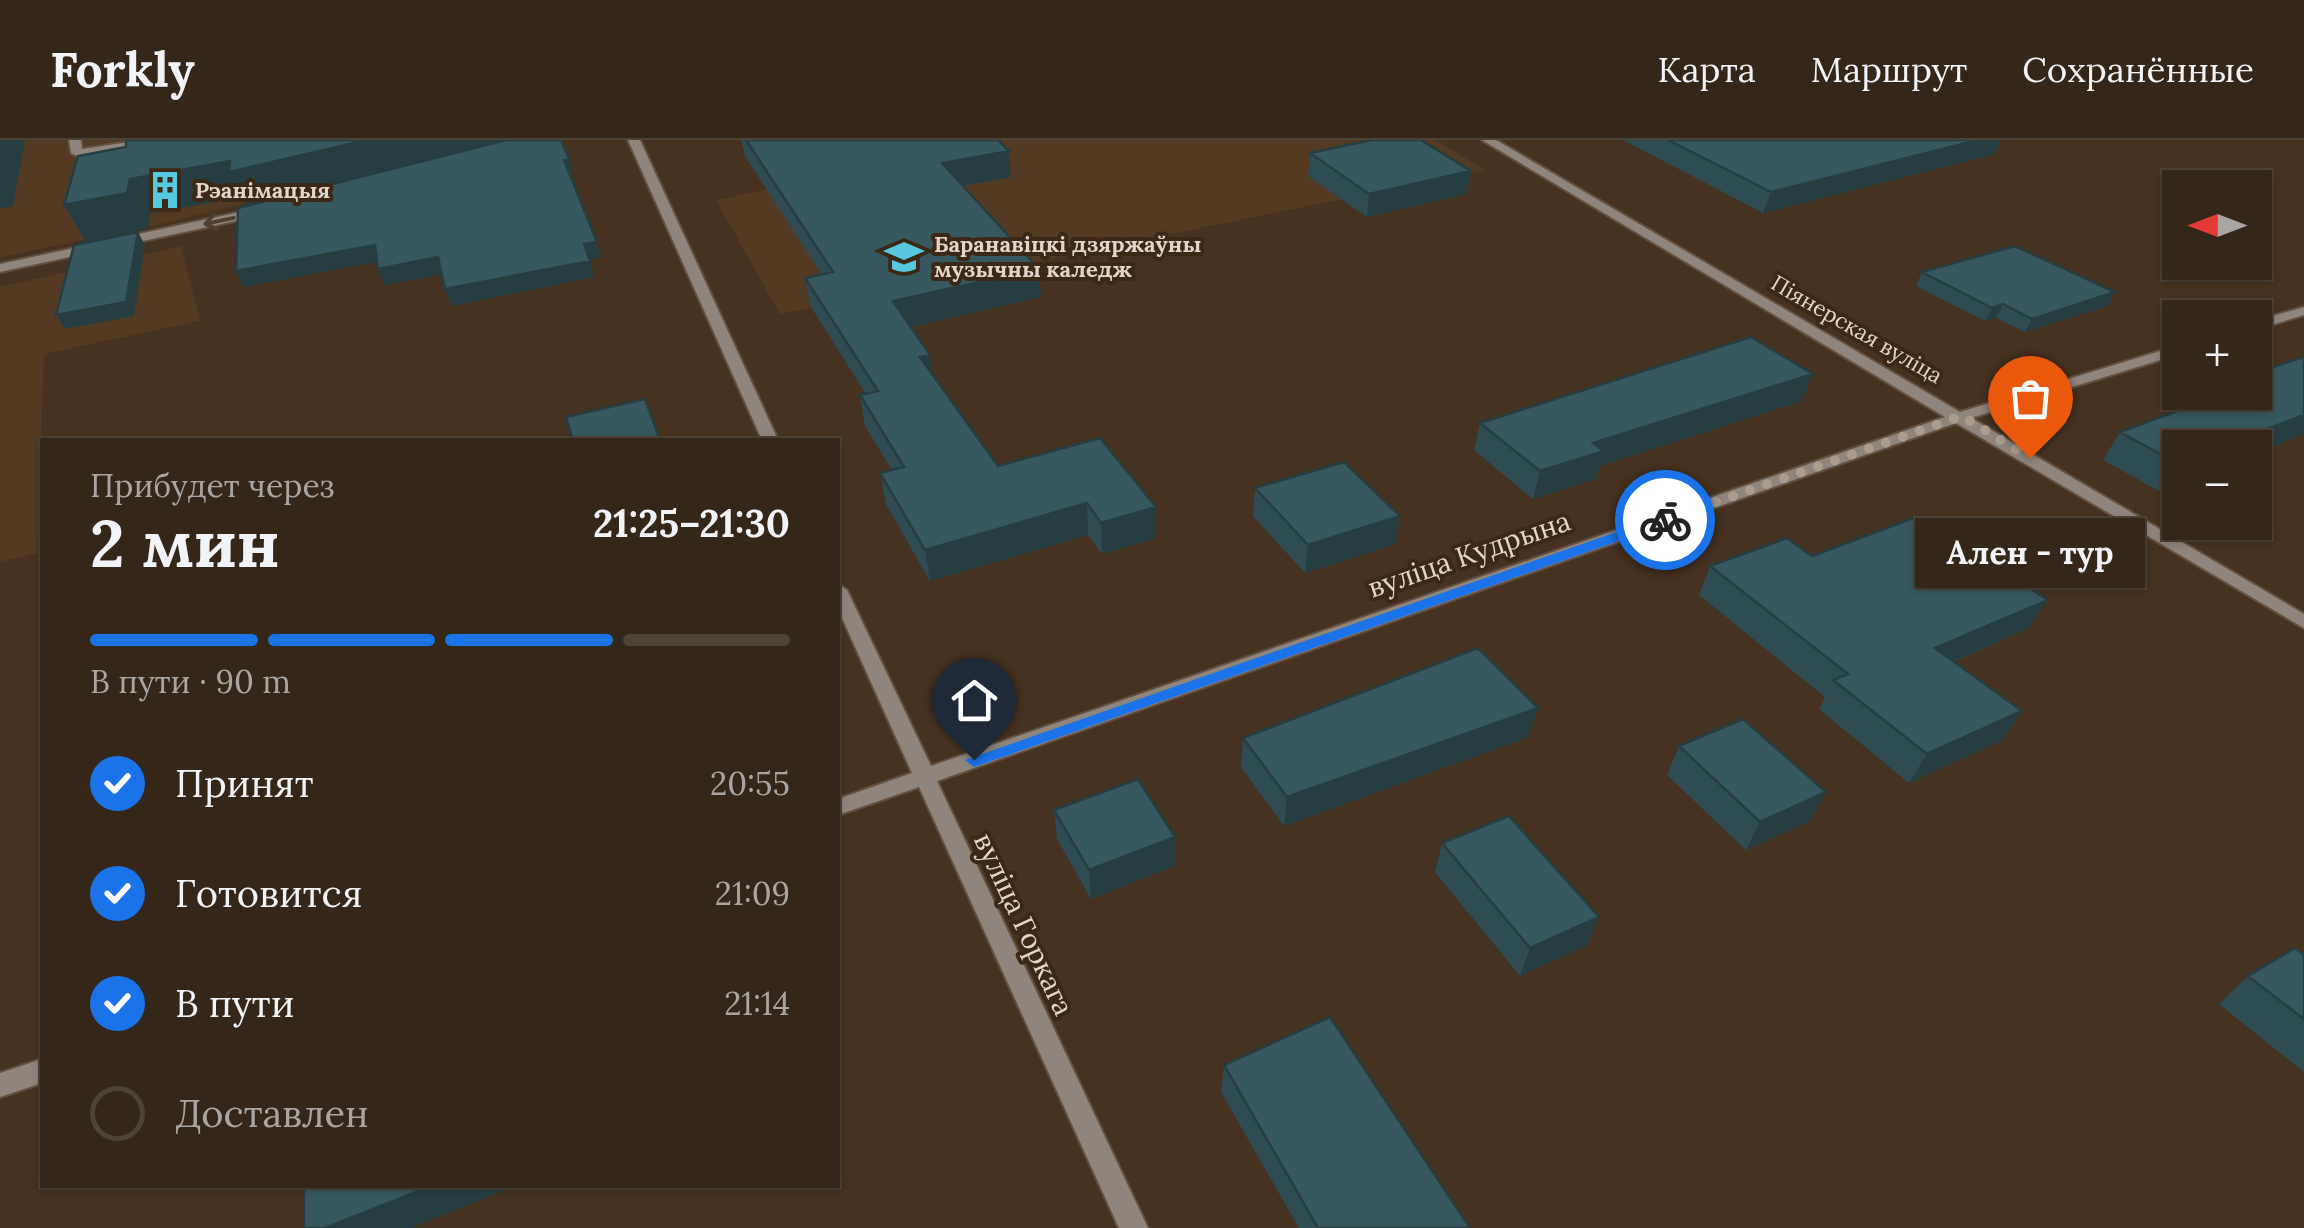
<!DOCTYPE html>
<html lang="ru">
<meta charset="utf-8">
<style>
:root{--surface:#342618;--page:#3c2e21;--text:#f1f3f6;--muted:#a9a5a2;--line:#4e4337;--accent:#1a73e8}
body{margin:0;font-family:Lora,serif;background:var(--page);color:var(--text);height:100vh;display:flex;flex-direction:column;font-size:38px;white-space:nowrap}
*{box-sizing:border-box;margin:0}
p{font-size:32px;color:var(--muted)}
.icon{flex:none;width:55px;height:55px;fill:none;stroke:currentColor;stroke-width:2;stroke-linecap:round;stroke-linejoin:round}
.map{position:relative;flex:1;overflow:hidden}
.sheet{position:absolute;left:40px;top:298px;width:800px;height:750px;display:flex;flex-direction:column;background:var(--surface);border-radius:0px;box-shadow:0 2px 8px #0004,0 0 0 2px var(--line)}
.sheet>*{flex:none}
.needle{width:65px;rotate:270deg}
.fabs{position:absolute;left:2162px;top:30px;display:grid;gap:20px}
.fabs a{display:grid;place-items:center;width:110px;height:110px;border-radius:0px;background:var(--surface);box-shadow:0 2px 8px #0004,0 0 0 2px var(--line);font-size:50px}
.pin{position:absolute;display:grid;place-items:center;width:85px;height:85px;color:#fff;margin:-102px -42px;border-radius:50% 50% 50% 0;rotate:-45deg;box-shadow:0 0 10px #0007}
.pin .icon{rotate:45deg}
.courier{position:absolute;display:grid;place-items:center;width:100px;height:100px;margin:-50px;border:8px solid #1a73e8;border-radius:50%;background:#fff;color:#222;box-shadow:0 2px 12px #0007}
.bubble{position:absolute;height:70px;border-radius:0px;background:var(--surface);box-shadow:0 2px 8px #0004,0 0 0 2px var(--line);font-size:32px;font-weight:800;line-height:70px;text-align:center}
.head em{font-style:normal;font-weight:800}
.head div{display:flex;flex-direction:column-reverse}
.head{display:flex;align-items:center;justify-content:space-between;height:170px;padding:0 50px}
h1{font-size:65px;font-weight:800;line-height:75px}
.bar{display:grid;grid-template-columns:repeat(4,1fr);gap:15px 10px;align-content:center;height:120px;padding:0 50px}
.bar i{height:12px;border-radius:8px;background:var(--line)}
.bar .active{background:var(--accent)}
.bar p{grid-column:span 4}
ol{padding:0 50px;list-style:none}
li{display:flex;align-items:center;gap:30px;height:110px}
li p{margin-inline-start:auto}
li .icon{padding:10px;border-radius:50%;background:var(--accent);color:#fff;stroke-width:4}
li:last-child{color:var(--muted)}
li i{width:55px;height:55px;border:5px solid var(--line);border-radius:50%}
header{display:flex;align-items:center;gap:60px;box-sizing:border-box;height:140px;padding:0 50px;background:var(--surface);border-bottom:2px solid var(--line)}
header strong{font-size:48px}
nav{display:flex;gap:55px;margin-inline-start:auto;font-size:35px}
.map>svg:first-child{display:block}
.built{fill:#533a23}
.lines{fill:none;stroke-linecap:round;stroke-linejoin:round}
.lane-casing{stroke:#624f3f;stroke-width:4}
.street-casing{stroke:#624f3f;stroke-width:4}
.lane{fill:#8f857c;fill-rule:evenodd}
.street{fill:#8f857c;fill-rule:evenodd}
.wall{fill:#2f4c52}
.shaded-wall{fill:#263e42}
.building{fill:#37585f;stroke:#263e42;stroke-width:2.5}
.oneway{stroke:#503f30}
.route{fill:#1a73e8}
.done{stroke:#ab9c8e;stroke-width:10;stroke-dasharray:0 18}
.labels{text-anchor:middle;stroke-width:8;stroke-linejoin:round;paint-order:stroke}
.far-poi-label{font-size:22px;font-weight:bold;fill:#e2d5ca;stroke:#3b2817;text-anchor:start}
.far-street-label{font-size:22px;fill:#e2d5ca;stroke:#3b2817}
.street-label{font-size:28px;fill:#e2d5ca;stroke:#3b2817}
</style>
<header>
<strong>Forkly</strong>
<nav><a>Карта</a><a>Маршрут</a><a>Сохранённые</a></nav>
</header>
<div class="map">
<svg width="2304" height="1088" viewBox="0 0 2304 1088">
<rect width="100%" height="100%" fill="#463220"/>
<!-- built -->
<path class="built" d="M0,0H505L161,84L0,117Z
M1003,0H1436L1485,30L780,174L716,60Z
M181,106L200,181L44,214L37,413L0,422V147Z"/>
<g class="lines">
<!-- lane casing -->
<g class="lane-casing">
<path id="lane" d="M69,0H81L82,9L142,0H171L77,16L71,13Z"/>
</g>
<!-- street casing -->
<g class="street-casing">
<path id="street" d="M628,0H640L778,300H762Z
M1482,0H1496L1960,272L2180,205V214L1971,278L2304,474V488L1956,283L937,641L1148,1088H1119L919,647L838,675V659L912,633L838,469V444L847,450L931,626L1945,277Z
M263,67L267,68V74L0,132V124Z
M2304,167V175L2255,190V181Z
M42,919V943L0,957V933Z"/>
</g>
<!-- lane -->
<use href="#lane" class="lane"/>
<!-- street -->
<use href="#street" class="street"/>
</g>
<!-- wall -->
<path class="wall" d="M741,0H998L1011,37L963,46L1039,129L1041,157L911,187L933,235L998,326L1156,367V398L1102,414L1088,395L930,441L886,364L880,333L892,330L865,286L860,255L866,254L811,167L805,138L822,135L745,16Z
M1623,0H2001L1995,14L1763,73Z
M1310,13L1471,31L1467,54L1367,77L1308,36Z
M1922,132L2115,152L2108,166L2025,192L1996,178L1985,181L1916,146Z
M2211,252H2255L2304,294L2255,314V308L2159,351L2103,320L2120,292L2205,261Z
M1802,261L1600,326L1596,339L1533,359L1474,310L1480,283Z
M1255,348L1396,404L1305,433L1253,376Z
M1710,426L2029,488L1954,522L2022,571L2003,600L1909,643L1819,569L1825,557L1699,455Z
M1529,597L1284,686L1241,627L1243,598Z
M1679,606L1810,681L1746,710L1667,635Z
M1054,670L1175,697V726L1091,759L1057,699Z
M1442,703L1599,777L1588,805L1520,836L1435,732Z
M2304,815V932L2219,864L2248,836Z
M1224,925L1470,1088H1299L1221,952Z"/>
<!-- shaded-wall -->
<path class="shaded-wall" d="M0,0H25L13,66L0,69Z
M366,0H522L247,67L242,57L150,74L148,89L86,102L64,65L130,39L230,21Z
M1978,0H2001L1995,14L1763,73L1771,52Z
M1009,11L1011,37L945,49L942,23Z
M569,19L573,34L568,35L564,20Z
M1471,31L1467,54L1367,77L1369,54Z
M138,92L145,105L134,176L65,189L56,175Z
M597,102L602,118L589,120L584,104Z
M375,105L382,121L244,147L236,131Z
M438,117L445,134L385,145L378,129Z
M590,121L595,137L452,166L445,149Z
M1039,129L1041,157L897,190L893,161Z
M2115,152L2108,166L2025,192L2032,179Z
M2003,164L1996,178L1985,181L1992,168Z
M930,215L934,244L920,217Z
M1813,234L1802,261L1600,326L1596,339L1533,359L1540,331L1593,303Z
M2304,275V294L2255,314V308H2218Z
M2180,322V343L2159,351L2177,323Z
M1087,363L1088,395L930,441L925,410Z
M1156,367V398L1102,414L1101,383Z
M1400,376L1396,404L1305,433L1308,405Z
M2048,460L2029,488L1918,537L1935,508Z
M1538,568L1529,597L1284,686L1287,657Z
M2022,571L2003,600L1909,643L1927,614Z
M1826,652L1810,681L1746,710L1760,682Z
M1175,697V726L1091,759L1089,730Z
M1599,777L1588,805L1520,836L1530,808Z
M434,1045H518L411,1088H325Z"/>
<!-- building -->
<path class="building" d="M126,0H366L229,32L230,21L130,39L127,53L64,65L78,16L126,7Z
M506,0H561L569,19L564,20L597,102L584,104L590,121L445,149L438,117L378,129L375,105L236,131L238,68Z
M746,0H998L1009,11L942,23L1039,129L893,161L930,215L920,217L998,326L1100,298L1156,367L1101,383L1087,363L925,410L880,333L904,327L860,255L878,251L805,138L833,132Z
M1372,0H1421L1471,31L1369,54L1310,13Z
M1668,0H1978L1771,52Z
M138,92L126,162L56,175L74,105Z
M2015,106L2115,152L2032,179L2003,164L1992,168L1922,132Z
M1751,197L1813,234L1593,303L1604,311L1540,331L1480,283Z
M2304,217V275L2218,308H2180V322L2177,323L2120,292L2227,253L2226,252H2255V233Z
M645,259L660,300H573L566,277Z
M1344,322L1400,376L1308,405L1255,348Z
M1919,376L2048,460L1935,508L2022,571L1927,614L1833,540L1848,534L1710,426L1787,398L1812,416Z
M1478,508L1538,568L1287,657L1243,598Z
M1743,579L1826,652L1760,682L1679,606Z
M1138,639L1175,697L1089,730L1054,670Z
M1509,676L1599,777L1530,808L1442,703Z
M2295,808L2304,815V879L2248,836Z
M1330,877L1470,1088H1318L1224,925Z
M304,1045H434L325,1088H304Z"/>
<!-- one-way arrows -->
<defs><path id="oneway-shaft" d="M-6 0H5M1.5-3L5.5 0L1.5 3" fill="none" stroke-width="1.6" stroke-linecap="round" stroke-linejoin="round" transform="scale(2.5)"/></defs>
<use class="oneway" href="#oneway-shaft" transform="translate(219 81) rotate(168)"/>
<!-- route -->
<path class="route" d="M1665,375L1670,383L980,625L974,627L965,620Z"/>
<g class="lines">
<!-- done -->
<path class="done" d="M1665,380L1962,276L2030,318"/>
</g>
<!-- icons -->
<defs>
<g id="building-bare" transform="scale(3)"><path d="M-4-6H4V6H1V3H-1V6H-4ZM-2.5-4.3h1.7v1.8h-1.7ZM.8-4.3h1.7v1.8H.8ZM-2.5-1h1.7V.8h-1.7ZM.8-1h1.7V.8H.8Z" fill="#56c9e0" stroke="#3b2817" stroke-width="2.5" paint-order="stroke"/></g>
<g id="university-bare" transform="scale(3)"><path d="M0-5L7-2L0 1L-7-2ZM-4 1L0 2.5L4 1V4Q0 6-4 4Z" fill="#56c9e0" stroke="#3b2817" stroke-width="2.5" paint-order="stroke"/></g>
</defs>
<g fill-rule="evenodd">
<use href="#building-bare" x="165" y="50"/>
<use href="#university-bare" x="904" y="117"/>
</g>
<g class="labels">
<!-- far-poi labels -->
<g class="far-poi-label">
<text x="195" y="58">Рэанімацыя</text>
<text x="934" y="112">Баранавіцкі дзяржаўны<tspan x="934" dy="25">музычны каледж</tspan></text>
</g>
<!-- far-street labels -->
<g class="far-street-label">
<text transform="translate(1857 189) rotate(30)" y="8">Піянерская вуліца</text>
</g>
<!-- street labels -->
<g class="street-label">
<text transform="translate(1469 414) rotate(-19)" y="10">вуліца Кудрына</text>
<text transform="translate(1024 784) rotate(65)" y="10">вуліца Горкага</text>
</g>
</g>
</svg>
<div class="fabs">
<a><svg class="needle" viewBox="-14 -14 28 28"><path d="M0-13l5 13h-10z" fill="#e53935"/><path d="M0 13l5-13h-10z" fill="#a9a5a2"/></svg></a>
<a>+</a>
<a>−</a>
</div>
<div class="pin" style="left:2030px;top:318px;background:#ea580c"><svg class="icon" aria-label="bag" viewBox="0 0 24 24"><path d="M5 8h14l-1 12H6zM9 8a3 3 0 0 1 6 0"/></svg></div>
<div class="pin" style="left:974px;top:620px;background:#1f2937"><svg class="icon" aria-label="home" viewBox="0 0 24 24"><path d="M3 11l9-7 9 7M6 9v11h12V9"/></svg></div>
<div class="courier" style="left:1665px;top:380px"><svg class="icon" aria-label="bike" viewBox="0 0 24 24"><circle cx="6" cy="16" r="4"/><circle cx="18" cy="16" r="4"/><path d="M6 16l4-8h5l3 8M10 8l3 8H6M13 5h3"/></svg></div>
<div class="bubble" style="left:1915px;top:378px;width:230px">Ален - тур</div>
<section class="sheet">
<div class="head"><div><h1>2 мин</h1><p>Прибудет через</p></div><em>21:25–21:30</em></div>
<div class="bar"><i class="active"></i><i class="active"></i><i class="active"></i><i></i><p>В пути · 90 m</p></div>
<ol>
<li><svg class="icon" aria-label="check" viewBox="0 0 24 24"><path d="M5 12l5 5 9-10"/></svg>Принят<p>20:55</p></li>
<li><svg class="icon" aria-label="check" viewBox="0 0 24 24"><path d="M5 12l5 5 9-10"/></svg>Готовится<p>21:09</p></li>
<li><svg class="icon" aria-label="check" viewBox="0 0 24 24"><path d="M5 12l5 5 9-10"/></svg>В пути<p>21:14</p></li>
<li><i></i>Доставлен</li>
</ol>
</section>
</div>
